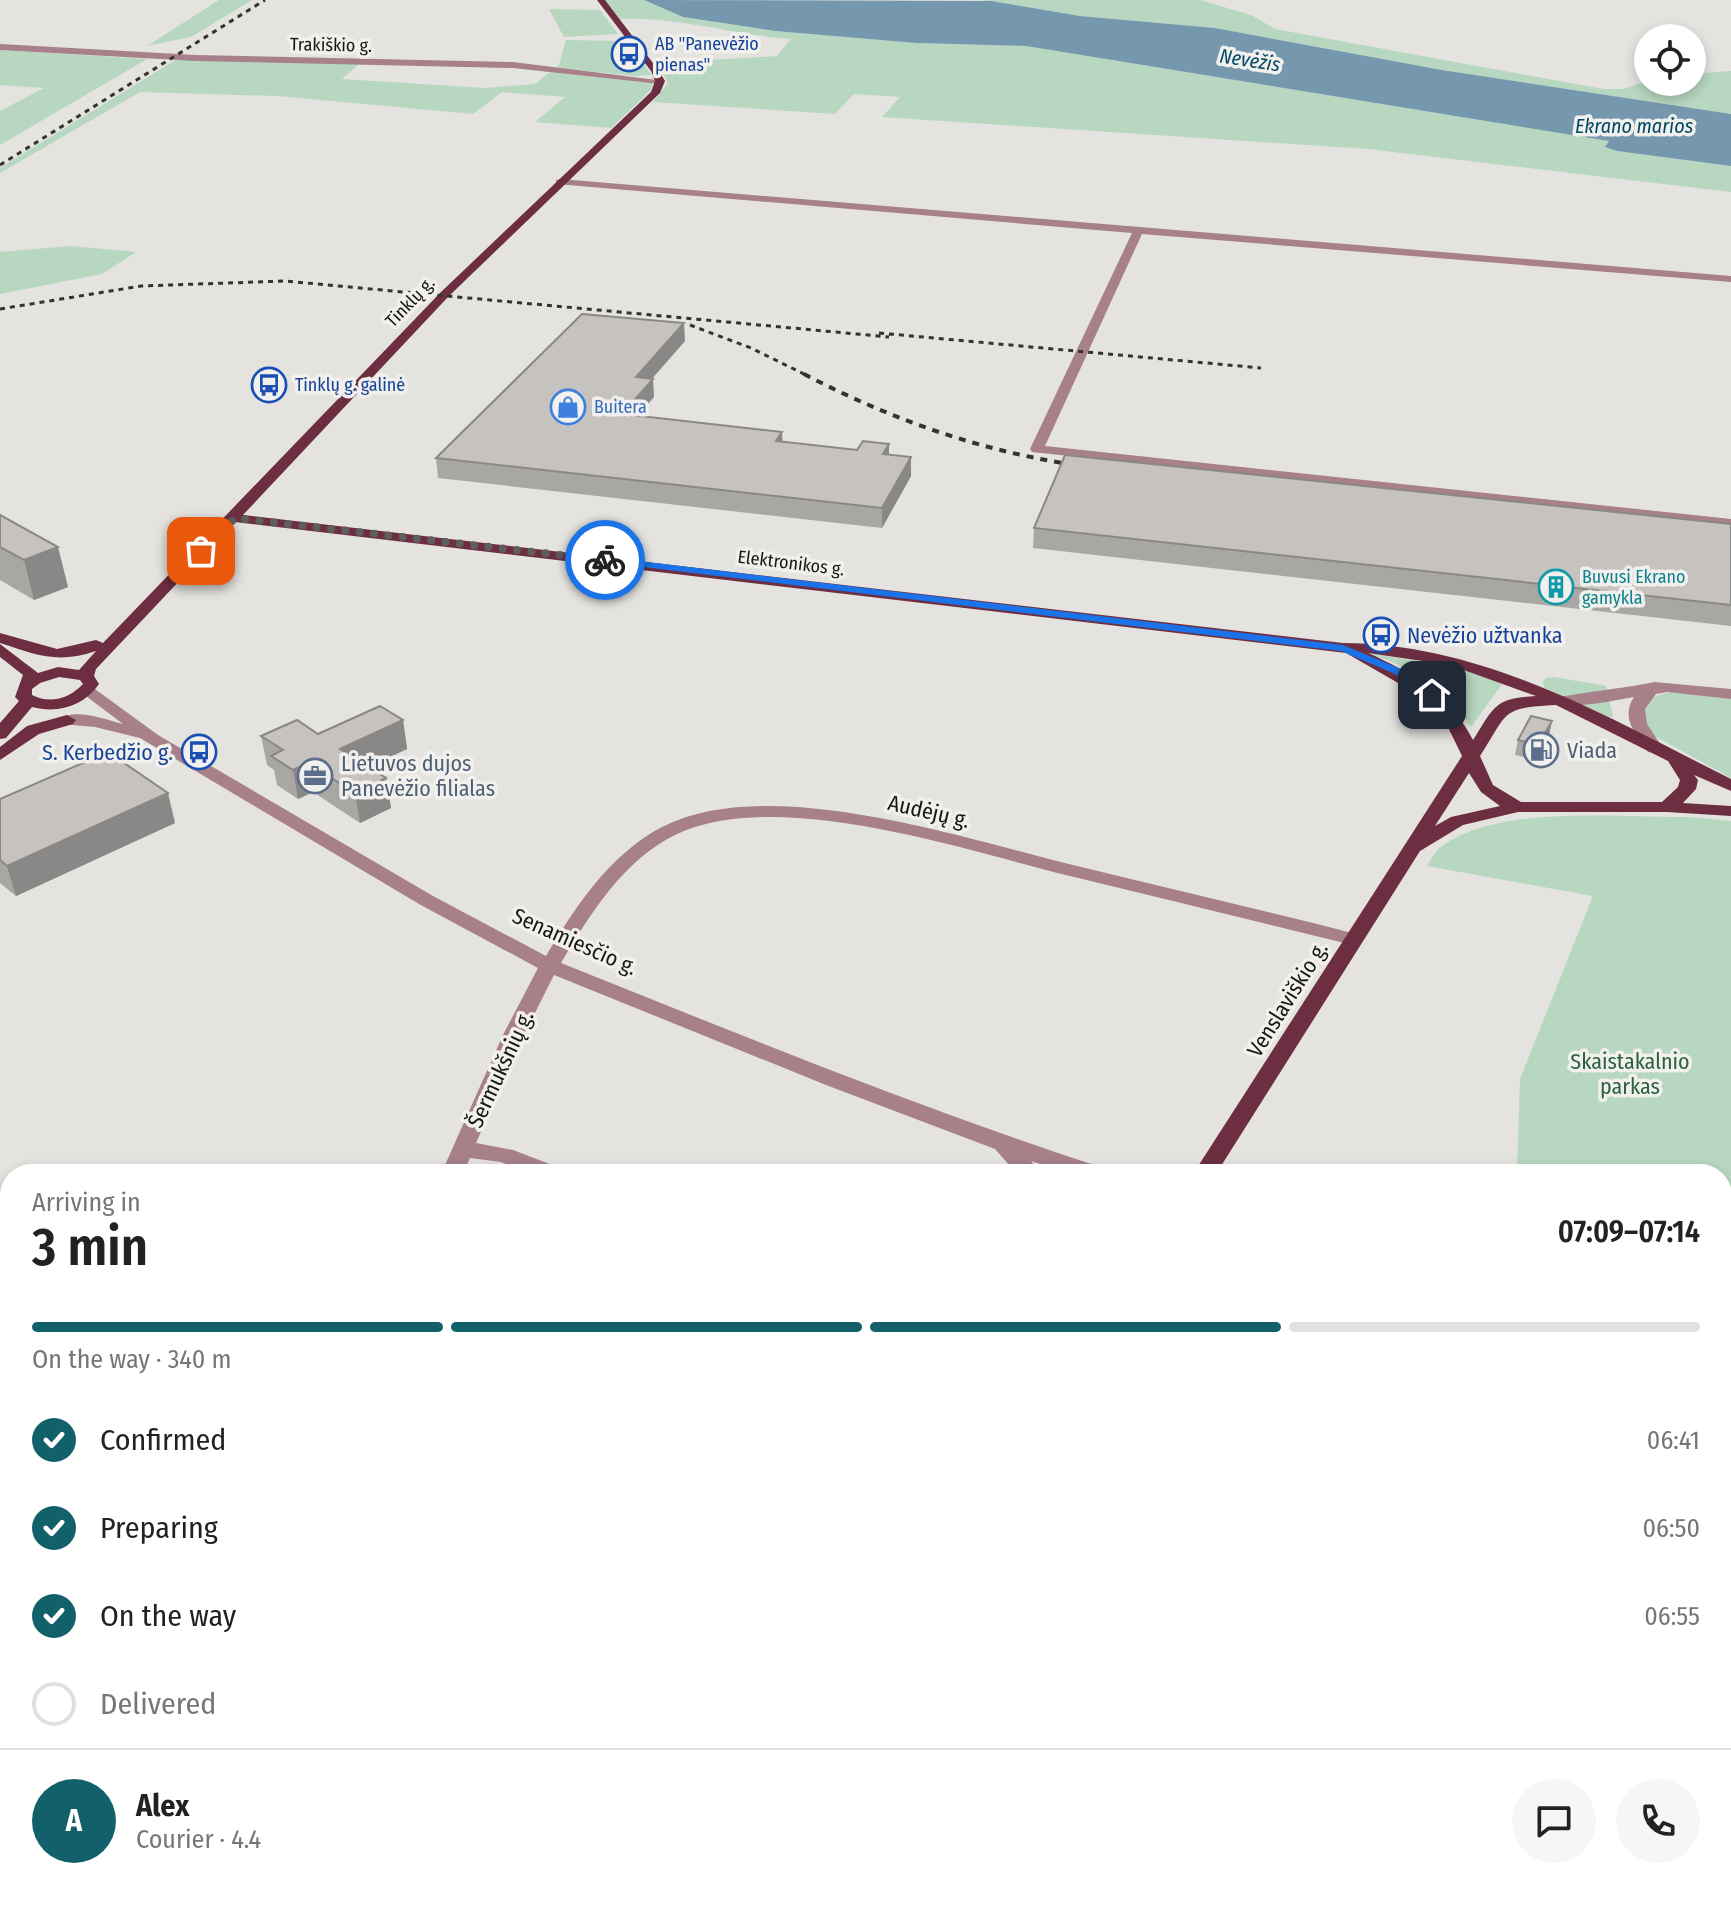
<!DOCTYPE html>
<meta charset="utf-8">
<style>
:root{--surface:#fff;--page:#f6f6f6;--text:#222;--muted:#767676;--line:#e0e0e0;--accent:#12616a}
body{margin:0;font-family:"Fira Sans Condensed",sans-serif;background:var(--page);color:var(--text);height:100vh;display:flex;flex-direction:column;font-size:30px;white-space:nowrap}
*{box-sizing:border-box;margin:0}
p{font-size:26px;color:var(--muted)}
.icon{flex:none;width:44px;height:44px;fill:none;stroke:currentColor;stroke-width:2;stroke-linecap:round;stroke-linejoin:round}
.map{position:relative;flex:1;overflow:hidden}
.sheet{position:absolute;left:0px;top:1164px;width:1732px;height:746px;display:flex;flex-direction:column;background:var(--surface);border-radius:32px 32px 0 0;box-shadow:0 4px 12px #0003}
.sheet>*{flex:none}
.controls{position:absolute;left:1634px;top:24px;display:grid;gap:16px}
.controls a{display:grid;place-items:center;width:72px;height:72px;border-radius:50%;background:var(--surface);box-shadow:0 4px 12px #0003;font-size:40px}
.pin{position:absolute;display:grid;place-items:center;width:68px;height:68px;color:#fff;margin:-34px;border-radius:16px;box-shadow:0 4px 12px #0006}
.courier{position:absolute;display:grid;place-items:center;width:80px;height:80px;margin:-40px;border:6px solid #1a73e8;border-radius:50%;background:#fff;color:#222;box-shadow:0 2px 10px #0007}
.headline em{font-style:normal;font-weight:600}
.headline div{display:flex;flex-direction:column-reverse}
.headline{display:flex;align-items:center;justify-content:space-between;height:136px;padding:0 32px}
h1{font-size:52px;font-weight:600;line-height:60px}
.bar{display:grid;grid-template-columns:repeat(4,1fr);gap:12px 8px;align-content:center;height:96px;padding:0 32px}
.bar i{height:10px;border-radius:6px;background:var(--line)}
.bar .on{background:var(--accent)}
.bar p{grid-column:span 4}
.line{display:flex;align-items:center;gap:20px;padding:0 32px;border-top:2px solid var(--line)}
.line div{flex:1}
.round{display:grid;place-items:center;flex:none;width:84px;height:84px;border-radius:42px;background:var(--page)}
ol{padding:0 32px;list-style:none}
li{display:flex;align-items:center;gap:24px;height:88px}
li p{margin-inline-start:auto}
li .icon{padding:8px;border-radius:50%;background:var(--accent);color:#fff;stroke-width:4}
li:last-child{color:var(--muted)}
li i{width:44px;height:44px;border:4px solid var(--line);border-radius:50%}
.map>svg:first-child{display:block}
.green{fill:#b7d7c0}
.water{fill:#7598ae}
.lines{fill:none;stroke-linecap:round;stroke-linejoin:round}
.minor{fill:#a78089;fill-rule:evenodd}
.major{fill:#6e2e41;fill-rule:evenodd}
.rail-far1{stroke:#343332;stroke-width:3;stroke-dasharray:5 5;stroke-linecap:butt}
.rail{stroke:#343332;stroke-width:4;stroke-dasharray:7 7;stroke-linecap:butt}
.wall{fill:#a9a7a4}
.shaded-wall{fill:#8a8886}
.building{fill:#c5c2bf;stroke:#8a8886;stroke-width:2}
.route{fill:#1a73e8}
.done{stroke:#5f5e5c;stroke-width:8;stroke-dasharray:0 14.4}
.labels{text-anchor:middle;stroke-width:7;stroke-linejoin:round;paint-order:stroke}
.far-transit-label{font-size:18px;fill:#164399;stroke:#f1f0ec;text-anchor:start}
.far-street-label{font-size:18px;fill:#171615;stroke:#f1f0ec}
.far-shop-label{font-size:18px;fill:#366cbe;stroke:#f1f0ec;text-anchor:start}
.far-culture-label{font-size:18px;fill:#0d838f;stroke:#f1f0ec;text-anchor:start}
.far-water-label{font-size:20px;font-style:italic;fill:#004866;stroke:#f1f0ec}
.transit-label{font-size:22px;fill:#164399;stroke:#f1f0ec;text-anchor:start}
.service-label{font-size:22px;fill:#4e5e75;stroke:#f1f0ec;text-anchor:start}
.street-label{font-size:22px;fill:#171615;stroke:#f1f0ec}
.park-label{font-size:22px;fill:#2b613f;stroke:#f1f0ec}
</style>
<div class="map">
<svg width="1731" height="1909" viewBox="0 0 1731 1909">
<rect width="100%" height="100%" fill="#e4e3df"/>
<!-- green -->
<path class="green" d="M219,0H252L191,37L147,46Z
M605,0H644L683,17L775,31L916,43L1026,46L1610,141L1617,151L1731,166V192L1368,149L882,117L900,97L854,94L835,114L653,102L668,83L658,63L777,56L791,39C733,35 678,16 620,19Z
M980,0H1200L1251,15L1275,29L1603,89H1623L1648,81L1692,82V74L1731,71V114L1442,70L1215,28L1080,16Z
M549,9L600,10L618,34L564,37Z
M566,40L624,41L628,44V51L619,50L626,59L633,57L644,64L651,75L634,76L558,68Z
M0,50L147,59L0,145V111L44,88L0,85Z
M177,59L359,64L342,79L486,88L535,84L550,72L653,83L650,91L611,128L535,122L565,97L502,92L473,114L277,96L140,92L0,173V168Z
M71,246L136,252L102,274L0,294V252Z
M1363,652L1464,669L1502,684L1471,727C1446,687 1408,665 1363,652Z
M1554,677L1606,686L1613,717H1605L1544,687L1543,681L1547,678Z
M1670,692L1731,699V778L1653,735L1646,722L1643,705L1653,697Z
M1689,817L1731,821V1909H1711L1706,1900H1722V1174H1517L1520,1079L1593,896L1427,866C1431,859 1435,851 1442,846C1499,804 1619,818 1689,817Z"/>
<!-- water -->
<path class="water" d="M644,0L991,1L1080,16L1215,28L1442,70L1731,114V166L1617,151L1605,147L1609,141L1026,46L916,43L775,31L683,17Z"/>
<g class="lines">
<!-- minor -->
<path class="minor" d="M0,44L196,55L513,62L665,81L660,84L513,68L196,61L0,50Z
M560,179L1731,276V282L1142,234L1045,446L1731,519V527L1032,452L1030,449L1132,233L556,184V180Z
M1654,682L1731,689V699L1667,692L1656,694L1645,709L1647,724L1663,748L1654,753L1648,752C1636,734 1620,718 1634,697C1615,700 1565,712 1551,700C1557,695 1636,687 1654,682Z
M88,684L158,735L433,896L546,956C575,907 610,854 662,827C769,772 965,839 1077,866C1171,889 1266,911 1360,935L1363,939L1353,945C1259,922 1164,899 1070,876C964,850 779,787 677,834C624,859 590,914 561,963C741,1035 919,1108 1103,1168L1106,1174H1070L1031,1161L1041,1174H1017L995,1149L826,1085L554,975L524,1035L476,1143L513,1150L560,1168L563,1174H530L501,1162L470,1158L463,1174H441L503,1035L538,968L419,904L140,738L95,727L61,724L58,720C73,707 105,719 123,724L82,693L80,689L82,685Z
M122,1900H154L150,1909H118Z
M317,1900H367L371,1909H321Z
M1650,1900H1682L1684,1909H1652Z"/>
<!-- major -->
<path class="major" d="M597,0H605L659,71L665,81L660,93L449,296L243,515L1343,643C1485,644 1607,717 1731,779V791L1694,775L1698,780L1696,789L1683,803L1731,806V816L1667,812H1518L1463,825L1420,851L1216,1174H1193L1462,756L1445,721L1419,695L1346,653L235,522L96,669L94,676L99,684C84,706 58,714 32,707L6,738L0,739V723L19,701L15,697L23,675L0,657V644L38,673L58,667L79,670L96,651C57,664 37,655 0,643V633L57,649L96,640L103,643L441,292L651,92L655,81L651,71ZM1368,653L1450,665L1536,696C1494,698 1494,707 1473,740C1451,696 1411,672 1368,653ZM59,677L80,680L83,684C69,699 50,704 32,695V689L40,683ZM1556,705L1668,761L1680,780L1678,787L1662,802H1521L1493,785L1480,756C1509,711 1500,708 1556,705ZM1469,773L1481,792L1500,806L1451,817L1435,826Z
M67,715L76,720L73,724L39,734L0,760V747L27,726Z
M1076,1166L1104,1168L1107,1174H1065L1068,1168Z
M904,1900H936L934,1909H902Z"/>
<!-- rail-far1 -->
<path class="rail-far1" d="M0,165L265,0
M0,309L141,286L285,281L889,337
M690,325L751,348L808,376
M879,333L1261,368"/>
<!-- rail -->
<path class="rail" d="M804,374C892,420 983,452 1082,466"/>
</g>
<!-- wall -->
<path class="wall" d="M685,341L652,379L654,397L638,416L782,432V442L889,454L911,476L882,528L438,478L436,458Z
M0,515L68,587L34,600L0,580Z
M1731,524V626L1033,548L1034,528Z
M403,720L407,749L369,767L386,778L391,808L360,823L313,792L298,799L277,785L274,770L267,765L261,736L318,734Z
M1552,721L1549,735L1534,759L1515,755L1518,740Z
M0,799L175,823L16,896L0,883Z"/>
<!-- shaded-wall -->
<path class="shaded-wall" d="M684,323L685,341L637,395L636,377Z
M653,379L654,397L623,432L622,414Z
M782,432L783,451L776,441Z
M889,444V463L883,454Z
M911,457V476L882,528V508Z
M58,547L68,587L34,600L24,560Z
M403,720L407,749L345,778L340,749Z
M1552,721L1549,735L1534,759L1538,745Z
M308,763L313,792L298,799L293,770Z
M386,778L391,808L360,823L355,793Z
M168,793L175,823L16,896L7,866Z"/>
<!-- building -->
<path class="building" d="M582,314L684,323L636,377L653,379L622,414L782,432L776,441L857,450L863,441L889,444L883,454L911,457L882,508L436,458Z
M1065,455L1731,524V605L1034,528Z
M0,515L58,547L24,560L0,547Z
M380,706L403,720L340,749L386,778L355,793L308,763L293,770L271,756L283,750L261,736L297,720L318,734Z
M1531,716L1552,721L1538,745L1518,740Z
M108,752L168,793L7,866L0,860V799Z"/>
<!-- route -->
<path class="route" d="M605,557L1343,645L1401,669L1437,695L1428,697L1393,673L1341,651L601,562Z"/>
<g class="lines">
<!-- done -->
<path class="done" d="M201,551L235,518L605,560"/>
</g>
<!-- icons -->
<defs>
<g id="bus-ring" transform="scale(1.8)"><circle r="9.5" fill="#f1f0ec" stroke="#1a4fb4" stroke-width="1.5"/><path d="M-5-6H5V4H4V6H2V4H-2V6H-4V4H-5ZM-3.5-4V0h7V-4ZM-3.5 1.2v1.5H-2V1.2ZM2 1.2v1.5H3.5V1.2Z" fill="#1a4fb4"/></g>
<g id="shop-ring" transform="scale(1.8)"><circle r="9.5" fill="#f1f0ec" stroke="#3f7fe0" stroke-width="1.5"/><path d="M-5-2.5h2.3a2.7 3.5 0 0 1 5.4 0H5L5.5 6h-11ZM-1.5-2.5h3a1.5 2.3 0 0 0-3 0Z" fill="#3f7fe0"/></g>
<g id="building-ring" transform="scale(1.8)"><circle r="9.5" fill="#f1f0ec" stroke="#0f9aa8" stroke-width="1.5"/><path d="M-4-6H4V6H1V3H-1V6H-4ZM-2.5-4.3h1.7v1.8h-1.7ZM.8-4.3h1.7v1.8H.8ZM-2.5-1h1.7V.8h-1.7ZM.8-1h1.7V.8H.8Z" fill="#0f9aa8"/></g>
<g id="fuel-ring" transform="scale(1.8)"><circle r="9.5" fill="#f1f0ec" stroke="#5c6f8a" stroke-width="1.5"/><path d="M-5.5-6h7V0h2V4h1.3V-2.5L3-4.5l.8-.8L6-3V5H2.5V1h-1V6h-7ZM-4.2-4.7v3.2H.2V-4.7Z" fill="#5c6f8a"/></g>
<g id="office-ring" transform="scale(1.8)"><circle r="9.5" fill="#f1f0ec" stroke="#5c6f8a" stroke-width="1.5"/><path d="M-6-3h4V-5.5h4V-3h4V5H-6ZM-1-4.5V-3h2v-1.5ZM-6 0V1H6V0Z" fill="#5c6f8a"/></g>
</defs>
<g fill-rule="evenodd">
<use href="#bus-ring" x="629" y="54"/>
<use href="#bus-ring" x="269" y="385"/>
<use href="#shop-ring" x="568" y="407"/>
<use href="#building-ring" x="1556" y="587"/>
<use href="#bus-ring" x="1381" y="635"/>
<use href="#fuel-ring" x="1541" y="750"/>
<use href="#bus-ring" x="199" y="752"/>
<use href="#office-ring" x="315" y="776"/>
</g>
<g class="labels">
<!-- far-transit labels -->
<g class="far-transit-label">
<text x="655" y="50">AB "Panevėžio<tspan x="655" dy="21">pienas"</tspan></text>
<text x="295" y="391">Tinklų g. galinė</text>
</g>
<!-- far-street labels -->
<g class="far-street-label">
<text transform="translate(331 45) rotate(1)" y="6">Trakiškio g.</text>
<text transform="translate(410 302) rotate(-46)" y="6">Tinklų g.</text>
<text transform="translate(791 563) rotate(7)" y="6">Elektronikos g.</text>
</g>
<!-- far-shop labels -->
<g class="far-shop-label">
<text x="594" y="413">Buitera</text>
</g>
<!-- far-culture labels -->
<g class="far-culture-label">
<text x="1582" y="583">Buvusi Ekrano<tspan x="1582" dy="21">gamykla</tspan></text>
</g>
<!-- far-water labels -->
<g class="far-water-label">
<text transform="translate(1250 60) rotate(9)" y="7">Nevėžis</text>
<text x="1634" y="133">Ekrano marios</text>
</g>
<!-- transit labels -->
<g class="transit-label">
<text x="1407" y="643">Nevėžio užtvanka</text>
<text x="173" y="760" text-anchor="end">S. Kerbedžio g.</text>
</g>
<!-- service labels -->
<g class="service-label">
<text x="1567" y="758">Viada</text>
<text x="341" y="771">Lietuvos dujos<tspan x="341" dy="25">Panevėžio filialas</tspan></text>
</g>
<!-- street labels -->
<g class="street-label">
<text transform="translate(929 811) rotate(13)" y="8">Audėjų g.</text>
<text transform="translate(575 941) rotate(24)" y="8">Senamiesčio g.</text>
<text transform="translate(1287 999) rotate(-58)" y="8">Venslaviškio g.</text>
<text transform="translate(500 1069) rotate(-65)" y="8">Šermukšnių g.</text>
</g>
<!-- park labels -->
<g class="park-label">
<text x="1630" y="1069">Skaistakalnio<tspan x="1630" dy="25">parkas</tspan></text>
</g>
</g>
</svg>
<div class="controls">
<a><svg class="icon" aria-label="locate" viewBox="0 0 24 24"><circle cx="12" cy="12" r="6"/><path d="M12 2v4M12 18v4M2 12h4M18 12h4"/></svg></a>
</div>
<div class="pin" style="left:201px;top:551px;background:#ea580c"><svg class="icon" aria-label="bag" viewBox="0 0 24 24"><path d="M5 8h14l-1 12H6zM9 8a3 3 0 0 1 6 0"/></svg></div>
<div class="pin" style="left:1432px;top:695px;background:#1f2937"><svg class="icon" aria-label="home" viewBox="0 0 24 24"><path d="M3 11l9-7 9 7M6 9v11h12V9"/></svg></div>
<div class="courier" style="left:605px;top:560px"><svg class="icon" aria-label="bike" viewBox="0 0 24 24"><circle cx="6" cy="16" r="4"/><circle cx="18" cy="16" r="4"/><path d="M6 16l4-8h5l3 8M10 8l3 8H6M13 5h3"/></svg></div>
<section class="sheet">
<div class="headline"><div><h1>3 min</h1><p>Arriving in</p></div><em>07:09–07:14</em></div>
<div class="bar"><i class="on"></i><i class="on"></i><i class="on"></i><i></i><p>On the way · 340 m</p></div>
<ol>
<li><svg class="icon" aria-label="check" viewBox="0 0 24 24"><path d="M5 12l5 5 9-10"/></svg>Confirmed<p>06:41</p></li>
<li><svg class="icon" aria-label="check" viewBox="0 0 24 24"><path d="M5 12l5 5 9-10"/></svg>Preparing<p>06:50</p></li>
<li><svg class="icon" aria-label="check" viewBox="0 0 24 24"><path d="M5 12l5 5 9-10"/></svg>On the way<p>06:55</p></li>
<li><i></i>Delivered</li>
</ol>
<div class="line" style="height:144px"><b class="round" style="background:var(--accent);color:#fff">A</b><div><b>Alex</b><p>Courier · 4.4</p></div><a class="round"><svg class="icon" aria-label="chat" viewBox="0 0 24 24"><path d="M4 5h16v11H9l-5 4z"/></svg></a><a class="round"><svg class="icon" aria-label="phone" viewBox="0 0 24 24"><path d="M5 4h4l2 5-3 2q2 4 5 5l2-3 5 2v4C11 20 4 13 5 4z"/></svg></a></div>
</section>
</div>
